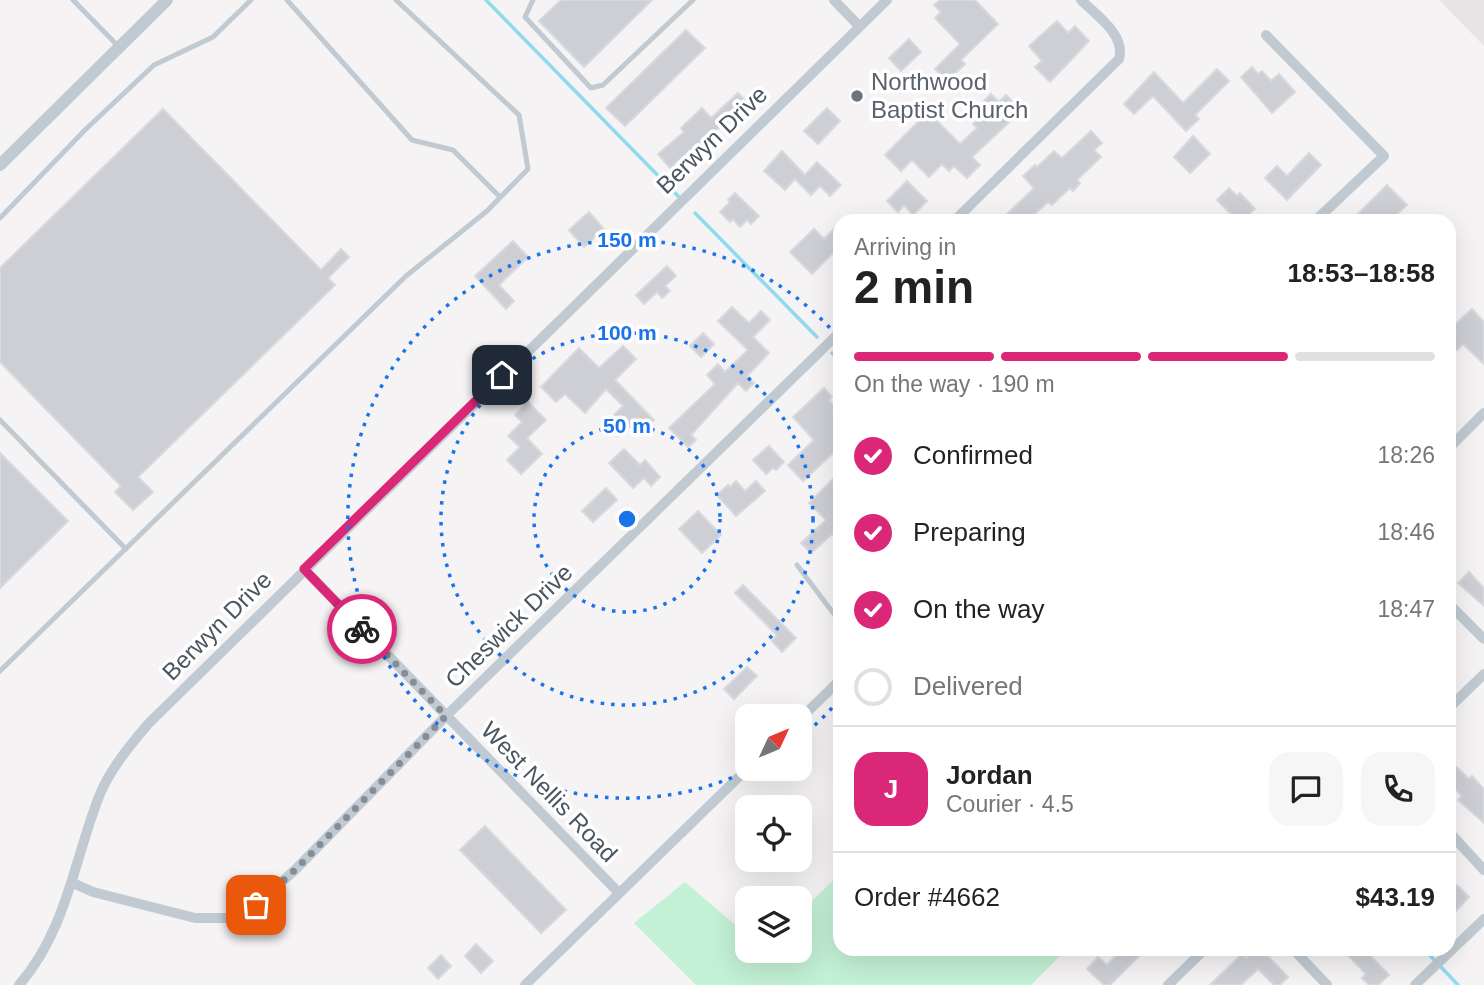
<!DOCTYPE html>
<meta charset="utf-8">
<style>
:root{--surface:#fff;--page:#f6f6f6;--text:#222;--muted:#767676;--line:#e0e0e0;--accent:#db2777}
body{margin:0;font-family:Helvetica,sans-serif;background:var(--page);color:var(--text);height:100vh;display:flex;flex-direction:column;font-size:26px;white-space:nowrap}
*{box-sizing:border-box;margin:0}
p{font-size:23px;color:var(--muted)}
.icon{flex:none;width:38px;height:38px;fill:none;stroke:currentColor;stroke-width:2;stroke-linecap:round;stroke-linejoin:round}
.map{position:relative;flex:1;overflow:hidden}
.sheet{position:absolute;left:833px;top:214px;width:623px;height:742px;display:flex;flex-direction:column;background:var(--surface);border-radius:21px;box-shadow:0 7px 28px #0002}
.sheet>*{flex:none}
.needle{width:46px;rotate:46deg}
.controls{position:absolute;left:735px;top:704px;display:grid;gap:14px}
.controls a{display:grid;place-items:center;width:77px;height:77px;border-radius:14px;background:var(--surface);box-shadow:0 7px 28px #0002;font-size:35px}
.pin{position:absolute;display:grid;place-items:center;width:60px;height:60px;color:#fff;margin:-30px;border-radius:14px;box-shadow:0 4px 10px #0006}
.courier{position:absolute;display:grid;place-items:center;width:70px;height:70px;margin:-35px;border:5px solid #db2777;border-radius:50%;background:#fff;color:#222;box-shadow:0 2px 9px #0007}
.summary em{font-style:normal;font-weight:800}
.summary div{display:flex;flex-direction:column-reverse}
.summary{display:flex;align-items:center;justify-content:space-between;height:119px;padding:0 21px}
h1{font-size:46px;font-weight:800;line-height:52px}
.bar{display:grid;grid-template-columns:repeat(4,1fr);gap:10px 7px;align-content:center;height:84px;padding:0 21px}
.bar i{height:9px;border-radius:5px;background:var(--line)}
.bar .on{background:var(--accent)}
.bar p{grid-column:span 4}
.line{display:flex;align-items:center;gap:18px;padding:0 21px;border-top:2px solid var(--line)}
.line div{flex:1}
.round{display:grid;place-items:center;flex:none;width:74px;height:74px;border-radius:21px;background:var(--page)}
ol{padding:0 21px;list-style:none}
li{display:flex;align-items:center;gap:21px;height:77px}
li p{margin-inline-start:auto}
li .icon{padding:7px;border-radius:50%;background:var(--accent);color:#fff;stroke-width:4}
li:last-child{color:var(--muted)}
li i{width:38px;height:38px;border:4px solid var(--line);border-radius:50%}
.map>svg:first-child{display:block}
.education{fill:#e6e4e5}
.green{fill:#c3f1d5}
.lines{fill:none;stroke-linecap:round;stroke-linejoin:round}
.stream{stroke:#90daee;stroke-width:3.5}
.building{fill:#cdcfd5;stroke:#d7d9de;stroke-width:2}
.service{stroke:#c1cad2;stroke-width:5}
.minor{stroke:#c1cad2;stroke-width:10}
.tertiary{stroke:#c1cad2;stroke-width:12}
.done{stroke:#868d94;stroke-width:7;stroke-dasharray:0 12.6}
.route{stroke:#db2777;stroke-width:9}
.ring{fill:none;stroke:#1a73e8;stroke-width:3.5;stroke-dasharray:3.5 7}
.worship-dot{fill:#6b7280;stroke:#fff;stroke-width:2.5}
.labels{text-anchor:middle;stroke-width:7;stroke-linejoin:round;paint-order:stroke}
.worship-label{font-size:24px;fill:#5b616d;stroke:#fff;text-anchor:start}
.street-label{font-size:24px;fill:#4a5661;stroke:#fff}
.centre{fill:#1a73e8;stroke:#fff;stroke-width:3.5}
.ring-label{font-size:21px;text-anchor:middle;font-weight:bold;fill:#1a73e8;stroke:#fff;stroke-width:7;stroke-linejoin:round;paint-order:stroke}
</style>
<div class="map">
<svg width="1484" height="985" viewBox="0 0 1484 985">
<rect width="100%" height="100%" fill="#f5f3f3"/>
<!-- education -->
<path class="education" d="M1439,0H1484V46Z"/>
<!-- green -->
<path class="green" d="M840,874V948L1067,949L1031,985H696L634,923L685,882L747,935V950H800V912Z"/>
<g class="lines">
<!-- stream -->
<path class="stream" d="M486,0L678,196
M695,213L817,337
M832,353L840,361
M1423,948L1458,985"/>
</g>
<!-- building -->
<path class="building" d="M561,0H652L584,67L539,21Z
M940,0H975L998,24L961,60L965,64L947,81L935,69L960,44L935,18L941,12L934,5Z
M1057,21L1068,33L1075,26L1089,41L1050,82L1035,67L1042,61L1029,46Z
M686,30L705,48L625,126L606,108Z
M909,39L921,52L901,71L889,58Z
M1252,67L1258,74L1262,71L1271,81L1279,74L1295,92L1272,113L1241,77Z
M1217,69L1229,81L1195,115L1199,119L1186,131L1153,96L1134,114L1124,104L1154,72L1183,103Z
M738,93L747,102L699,147L697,145L670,168L658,154L684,132L681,128L702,108L711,118Z
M991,94L999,102L1006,95L1021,111L972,157L980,165L967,178L954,166L949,171L942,164L929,177L912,160L901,171L885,155L928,112L960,144L977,128L973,124L985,113L978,107Z
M827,108L840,121L818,144L804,131Z
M163,109L321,270L341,249L349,257L328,278L335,285L138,477L153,492L133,510L115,492L121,486L0,362V268Z
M1091,131L1102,143L1094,150L1101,157L1077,180L1080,183L1073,191L1070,188L1052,205L1048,202L1028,220H1001L1034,188L1023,176L1035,165L1037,167L1054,151L1062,158Z
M1193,136L1210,154L1190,173L1174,157Z
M782,151L805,175L817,162L841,185L830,196L820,186L811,195L795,179L785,190L764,171Z
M1309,153L1321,165L1287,200L1265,178L1277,166L1287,176Z
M907,181L927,201L913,215L904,205L898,212L887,201Z
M1387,185L1407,205L1391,220L1385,215L1380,220H1352Z
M1229,188L1237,196L1240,193L1255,209L1250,213L1257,220H1237L1217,200Z
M735,193L759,216L751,224L747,220L740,227L733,219L730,222L720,212L730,202L728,200Z
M589,212L604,229L584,247L569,230Z
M840,223V246L812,274L790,252L814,229L824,239Z
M513,241L528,257L499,285L514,301L506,309L475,276Z
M667,266L676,276L665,286L670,291L662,298L657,292L644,304L636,295Z
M732,307L749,323L761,311L770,320L753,337L769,353L747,376L754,383L746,391L738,383L691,435L696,440L688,447L669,428L715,384L707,375L718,364L725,372L748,350L718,321Z
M1472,309L1484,322V364L1463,344L1457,350L1449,341V330Z
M703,333L714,344L701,357L690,346Z
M623,346L636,359L615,380L654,420L638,435L629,426L618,436L606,423L623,406L606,389L585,413L565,394L556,402L541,387L579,348L599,368Z
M824,388L832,397L829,400L837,409L833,414L840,421V461L833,453L803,481L788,465L814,440L793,417Z
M528,402L546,420L527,438L542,454L521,474L507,460L520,447L508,436L522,422L515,415Z
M769,446L784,462L776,470L773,468L766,474L753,460Z
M624,449L640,465L645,460L660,477L651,486L644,478L633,488L609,463Z
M0,453L68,521L0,588Z
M840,472V542L832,534L811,553L801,543L826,520L809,503Z
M736,481L745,491L756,481L765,491L736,516L717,495L728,485L730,487Z
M606,488L617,500L593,522L582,511Z
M698,511L721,535L702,553L679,529Z
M1469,572L1484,588V606L1458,583Z
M743,585L796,638L782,652L772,641L777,635L735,593Z
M747,667L757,676L734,699L724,689Z
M1449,760L1469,779L1472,776L1484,789V823L1458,800L1462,796L1449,783Z
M485,826L566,910L541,933L460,850Z
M1457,885L1469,897L1454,913L1449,908V892Z
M476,944L493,961L481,973L465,956Z
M1123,948H1147L1110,985H1104L1087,969L1098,957L1107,965Z
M1257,948H1260L1288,977L1280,985H1274L1258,969L1241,985H1210L1242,954L1246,958Z
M1341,948H1363L1389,975L1378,985H1369L1362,978L1366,974Z
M441,955L451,966L438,979L428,968Z"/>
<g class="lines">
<!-- service -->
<path class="service" d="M73,0L119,47
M287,0L412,140L453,150L500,197
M533,0L525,17L591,88L603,85L693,0
M0,218L85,130L154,65L213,37L251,0
M0,420L126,549
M797,565L840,622
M0,671L406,276L487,211L528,169L519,115L396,0"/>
<!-- minor -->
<path class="minor" d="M834,0L859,26
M1266,35L1384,156L1316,220
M955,220L1119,59C1126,35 1096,15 1081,0
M1449,448L1484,413
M304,569L619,893
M1449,604L1484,639
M1449,708L1484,674
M800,719L840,680
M1449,832L1484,870
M73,883L93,892L195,918H229L256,905L296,869L446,716L840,332
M1292,948L1327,985
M19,985C67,930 74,859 100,794C111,768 131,744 149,723L887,0
M525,985L748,768
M1168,985L1206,948
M1415,985L1484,919"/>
<!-- tertiary -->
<path class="tertiary" d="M0,165L167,0"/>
</g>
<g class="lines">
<!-- done -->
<path class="done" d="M256,905L296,869L446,716L362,629"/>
<!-- route -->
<path class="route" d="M362,629L304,569L502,375"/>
</g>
<!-- distance rings -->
<g class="ring">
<circle cx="627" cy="519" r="93"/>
<circle cx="627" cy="519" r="186"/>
<path d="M839 700A279 279 0 0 1 801 737M751 769A279 279 0 1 1 839 338"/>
</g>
<!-- markers -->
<circle class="worship-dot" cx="857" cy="96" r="7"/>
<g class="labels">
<!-- worship labels -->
<g class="worship-label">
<text x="871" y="90">Northwood<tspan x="871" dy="28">Baptist Church</tspan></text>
</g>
<!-- street labels -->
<g class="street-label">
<text transform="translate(712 140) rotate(-44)" y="8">Berwyn Drive</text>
<text transform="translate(217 626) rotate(-45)" y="8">Berwyn Drive</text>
<text transform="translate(509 626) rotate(-44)" y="8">Cheswick Drive</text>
<text transform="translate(549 792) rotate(46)" y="8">West Nellis Road</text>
</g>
</g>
<circle cx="627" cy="519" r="10" class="centre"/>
<g class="ring-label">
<text x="627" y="247">150 m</text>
<text x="627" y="340">100 m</text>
<text x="627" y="433">50 m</text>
</g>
</svg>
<div class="controls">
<a><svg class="needle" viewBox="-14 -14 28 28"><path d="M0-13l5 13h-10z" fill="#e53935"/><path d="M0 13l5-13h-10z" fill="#767676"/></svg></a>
<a><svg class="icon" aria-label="locate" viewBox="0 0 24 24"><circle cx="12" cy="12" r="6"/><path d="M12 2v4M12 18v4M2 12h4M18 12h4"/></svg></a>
<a><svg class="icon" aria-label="layers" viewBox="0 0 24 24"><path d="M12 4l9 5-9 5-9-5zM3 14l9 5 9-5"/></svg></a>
</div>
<div class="pin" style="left:256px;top:905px;background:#ea580c"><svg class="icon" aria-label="bag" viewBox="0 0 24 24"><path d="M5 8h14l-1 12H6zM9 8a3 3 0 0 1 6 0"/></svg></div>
<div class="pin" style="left:502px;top:375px;background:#1f2937"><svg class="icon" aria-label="home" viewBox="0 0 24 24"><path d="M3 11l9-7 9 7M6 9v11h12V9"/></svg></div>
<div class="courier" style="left:362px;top:629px"><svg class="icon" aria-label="bike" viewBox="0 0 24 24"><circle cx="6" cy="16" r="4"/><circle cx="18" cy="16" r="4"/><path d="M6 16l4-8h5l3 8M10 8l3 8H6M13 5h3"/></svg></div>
<section class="sheet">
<div class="summary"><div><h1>2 min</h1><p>Arriving in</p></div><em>18:53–18:58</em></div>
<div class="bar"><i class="on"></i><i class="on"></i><i class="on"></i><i></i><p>On the way · 190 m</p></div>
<ol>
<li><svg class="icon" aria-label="check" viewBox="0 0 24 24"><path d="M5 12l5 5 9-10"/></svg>Confirmed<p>18:26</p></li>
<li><svg class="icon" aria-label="check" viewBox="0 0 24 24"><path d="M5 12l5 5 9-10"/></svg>Preparing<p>18:46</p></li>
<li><svg class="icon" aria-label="check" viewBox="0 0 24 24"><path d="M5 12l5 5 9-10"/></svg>On the way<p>18:47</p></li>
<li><i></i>Delivered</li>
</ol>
<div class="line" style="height:126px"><b class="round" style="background:var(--accent);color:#fff">J</b><div><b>Jordan</b><p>Courier · 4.5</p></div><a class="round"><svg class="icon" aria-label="chat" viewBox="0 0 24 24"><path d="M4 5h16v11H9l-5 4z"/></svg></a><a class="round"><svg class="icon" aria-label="phone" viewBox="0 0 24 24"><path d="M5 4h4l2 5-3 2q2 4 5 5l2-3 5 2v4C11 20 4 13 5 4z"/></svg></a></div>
<div class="line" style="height:91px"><div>Order #4662</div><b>$43.19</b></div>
</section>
</div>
